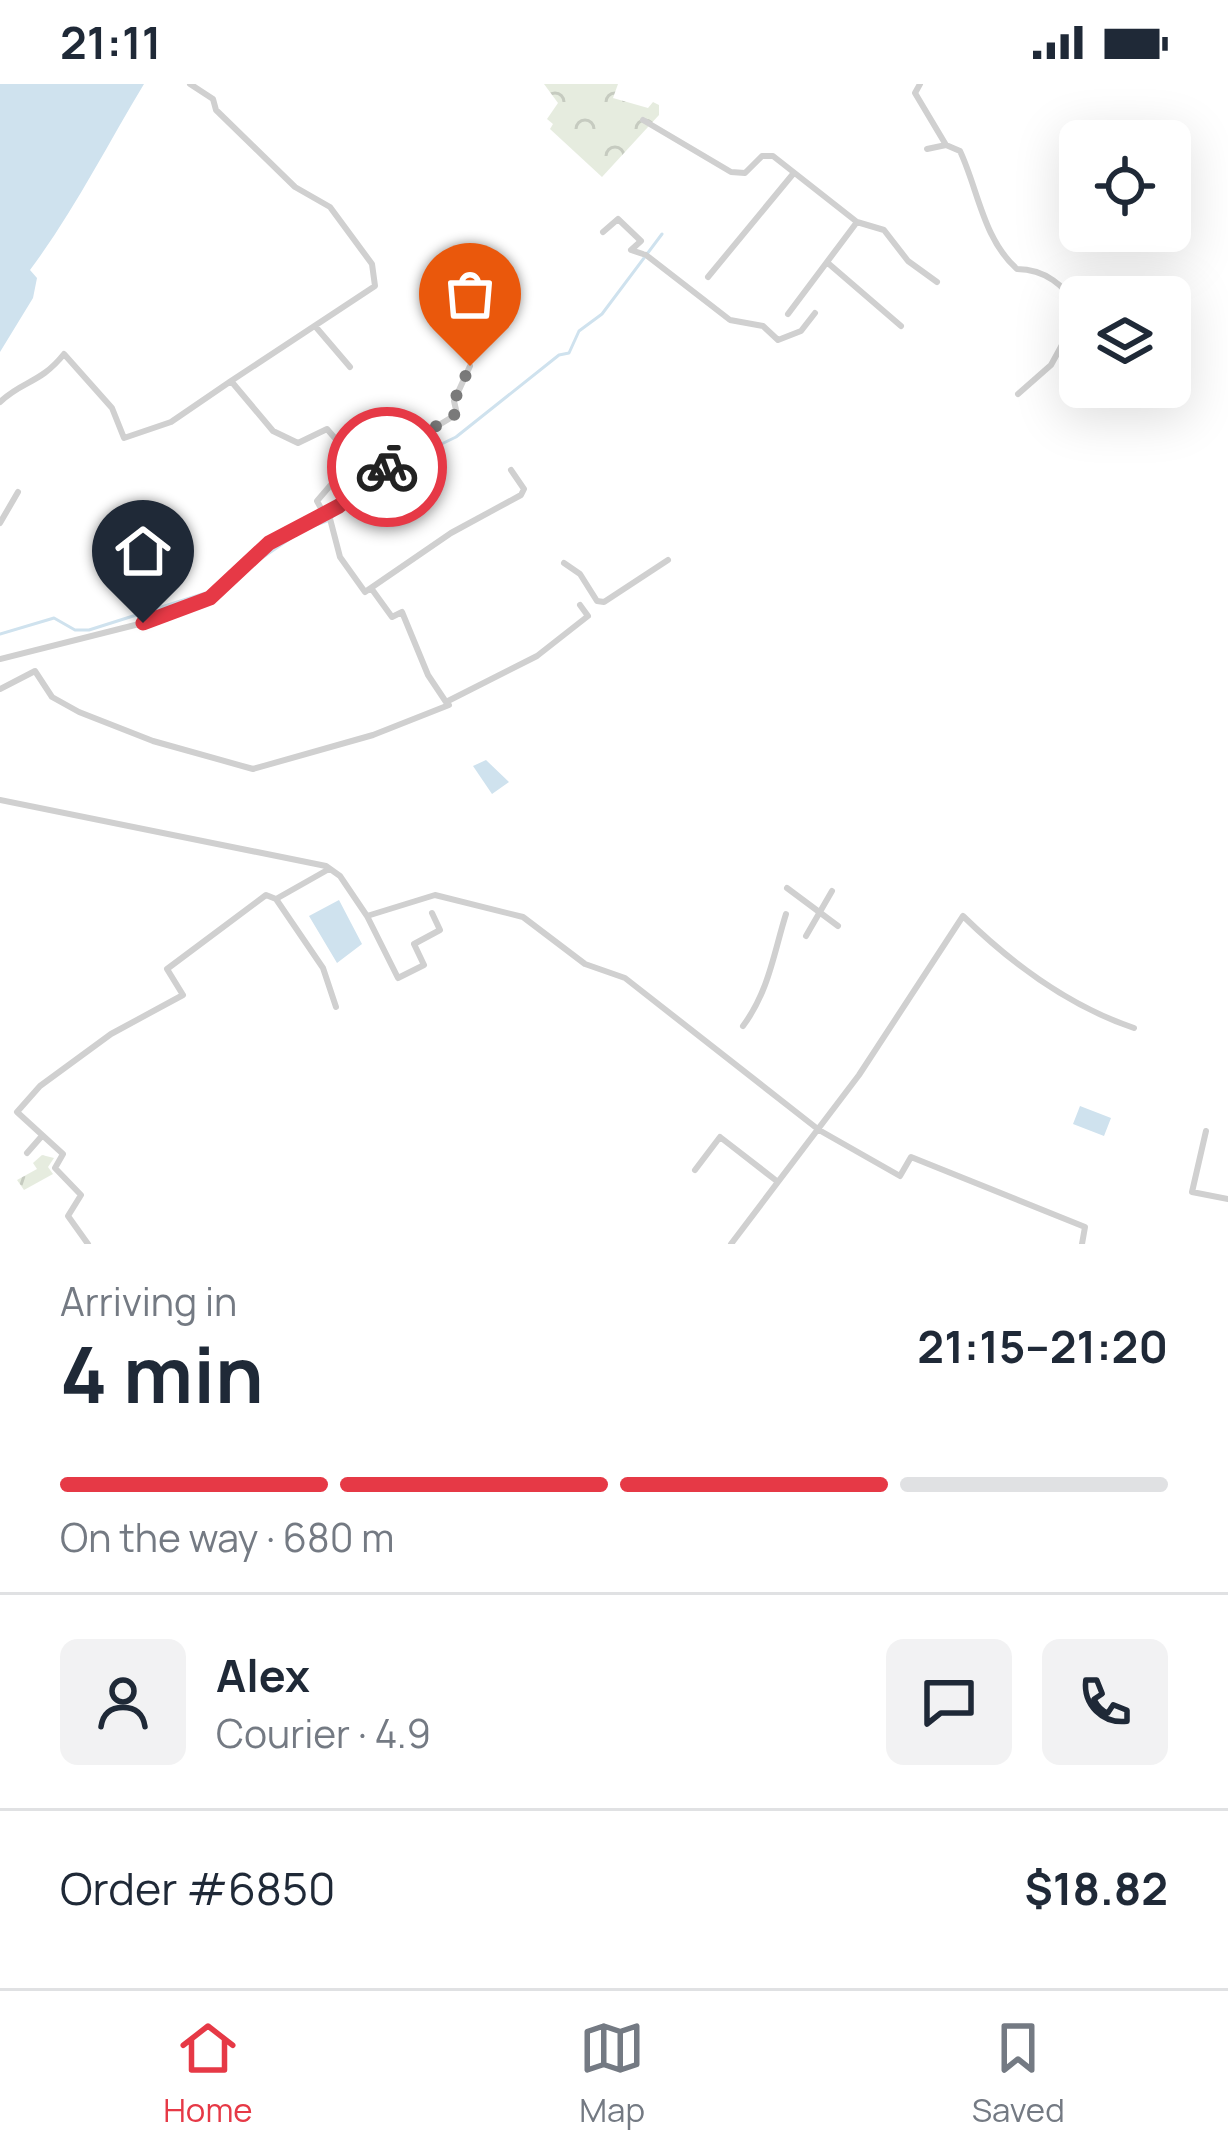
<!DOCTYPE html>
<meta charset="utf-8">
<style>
:root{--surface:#fff;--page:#f2f2f3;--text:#1f2937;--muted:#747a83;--line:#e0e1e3;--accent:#e63946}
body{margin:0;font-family:Manrope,sans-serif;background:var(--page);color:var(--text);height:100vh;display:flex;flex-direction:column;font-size:45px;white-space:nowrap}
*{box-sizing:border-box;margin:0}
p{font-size:39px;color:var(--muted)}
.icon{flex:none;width:66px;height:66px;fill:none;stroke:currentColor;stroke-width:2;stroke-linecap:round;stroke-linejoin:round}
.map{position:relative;height:1160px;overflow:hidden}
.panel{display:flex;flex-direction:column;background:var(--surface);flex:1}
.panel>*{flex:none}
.buttons{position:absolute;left:1059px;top:36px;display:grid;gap:24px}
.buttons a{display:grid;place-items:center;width:132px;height:132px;border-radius:18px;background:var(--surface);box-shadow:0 12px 48px #0002;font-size:60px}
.pin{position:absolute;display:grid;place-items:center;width:102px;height:102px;color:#fff;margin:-123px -51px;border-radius:50% 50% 50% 0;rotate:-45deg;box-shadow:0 0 12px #0007}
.pin .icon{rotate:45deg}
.courier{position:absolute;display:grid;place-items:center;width:120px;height:120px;margin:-60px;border:9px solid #e63946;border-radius:50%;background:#fff;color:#222;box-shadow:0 3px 15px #0007}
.headline em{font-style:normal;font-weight:700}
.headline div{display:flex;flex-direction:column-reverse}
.headline{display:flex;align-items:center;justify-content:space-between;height:204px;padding:0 60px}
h1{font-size:78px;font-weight:700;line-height:90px}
.bar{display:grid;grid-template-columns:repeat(4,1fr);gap:18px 12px;align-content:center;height:144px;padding:0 60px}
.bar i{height:15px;border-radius:9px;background:var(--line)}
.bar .selected{background:var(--accent)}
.bar p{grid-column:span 4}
.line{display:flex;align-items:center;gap:30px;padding:0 60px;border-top:3px solid var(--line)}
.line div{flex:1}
.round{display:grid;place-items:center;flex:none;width:126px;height:126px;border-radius:18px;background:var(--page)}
.status{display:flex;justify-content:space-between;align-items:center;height:84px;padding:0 60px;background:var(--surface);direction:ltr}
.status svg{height:33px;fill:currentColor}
.tabs{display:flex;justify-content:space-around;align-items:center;height:168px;border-top:3px solid var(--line);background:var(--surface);font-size:33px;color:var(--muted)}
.tabs a{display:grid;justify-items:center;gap:6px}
.tabs .selected{color:var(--accent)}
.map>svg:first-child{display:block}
.grass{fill:url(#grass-tufts)}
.forest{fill:url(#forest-crowns)}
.water{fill:#cfe2ee}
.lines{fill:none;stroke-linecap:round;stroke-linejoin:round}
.stream{stroke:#cfe2ee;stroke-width:3}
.minor{stroke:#d0d0d0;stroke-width:6}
.done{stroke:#7a7a7a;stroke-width:12;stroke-dasharray:0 21.6}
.route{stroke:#e63946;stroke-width:15}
</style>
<div class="status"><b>21:11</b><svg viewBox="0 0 49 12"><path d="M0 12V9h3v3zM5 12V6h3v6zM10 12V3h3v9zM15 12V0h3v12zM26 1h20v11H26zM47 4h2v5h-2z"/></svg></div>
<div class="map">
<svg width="1228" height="1160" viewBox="0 0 1228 1160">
<defs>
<pattern id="grass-tufts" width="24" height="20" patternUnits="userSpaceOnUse" patternTransform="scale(3)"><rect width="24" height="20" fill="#e6ecdf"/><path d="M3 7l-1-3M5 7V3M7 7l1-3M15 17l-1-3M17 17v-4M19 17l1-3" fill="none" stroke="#c6cbc0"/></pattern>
<pattern id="forest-crowns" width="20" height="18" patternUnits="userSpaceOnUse" patternTransform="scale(3)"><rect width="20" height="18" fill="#e6ecdf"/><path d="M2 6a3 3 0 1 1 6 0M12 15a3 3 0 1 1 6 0" fill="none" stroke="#c6cbc0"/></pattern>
</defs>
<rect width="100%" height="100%" fill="#fff"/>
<!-- grass -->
<path class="grass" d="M42,1071L54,1074L48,1083L53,1090L24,1106L17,1096L37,1085L33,1079Z"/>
<!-- forest -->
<path class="forest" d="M544,0H618L613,14L648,24L653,18L659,21V31L602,93L550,45L553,40L547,35L558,19Z"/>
<!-- water -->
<path class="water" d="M0,0H144C106,63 74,127 30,186L37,194L33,214L0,268Z
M486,676L509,698L492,710L473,682Z
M339,816L362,860L337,879L309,832Z
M1080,1022L1111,1034L1104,1052L1073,1040Z"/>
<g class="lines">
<!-- stream -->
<path class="stream" d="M240,489L304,445L327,437L398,381L456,353L559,271L569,269L579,247L602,230L662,150
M0,550L54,534L75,546H89L212,507"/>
<!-- minor -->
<path class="minor" d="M190,0L213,15L216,26L295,103L330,123L372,180L375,202L231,297L273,347L298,359L327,345L353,375L317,417L323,428
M920,0L915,9L946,61
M643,36L731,88L745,89L762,72H773L857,138L884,146L908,177L937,198
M927,65L946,61L960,67C978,105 983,155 1017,185C1046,185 1063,202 1080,223
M603,148L618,135L641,157L631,166L643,170
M646,171L730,236L763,242L778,256L801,247L815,229
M829,180L901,242
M708,193L793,90
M788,230L857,138
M315,242L350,283
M1018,310L1051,281L1080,228
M0,318C23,296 40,300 64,270L112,324L124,354L171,338L231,297
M328,427L340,473L365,508L451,449L521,411L524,405L511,386
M0,439L18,408
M564,479L580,490L597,517L604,518L668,476
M371,504L392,533L402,528L428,591L446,618L537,572L588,532L580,521
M0,575L143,539L210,514L269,459L339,422L399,373L401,364L457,330L454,317L470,282
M0,605L35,587L52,613L79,628L153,657L253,685L373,651L449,621
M0,716L326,782L340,792L367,832L435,811L523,833L585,880L625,894L819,1046L900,1092L911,1073L1085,1143L1082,1160
M787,804L838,842
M276,815L323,884L336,923
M367,832L398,894L424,881L414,860L440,846L432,829
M806,852L832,807
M743,942C769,907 774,868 786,830
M1206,1047L1192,1108L1228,1115
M27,1069L41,1053
M695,1086L720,1053L778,1098
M88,1160L68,1132L81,1111L55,1084L63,1070L17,1028L40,1002L111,950L183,911L167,885L266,811L276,815L329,785
M731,1160L859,991L963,832C1011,879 1069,922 1134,944"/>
</g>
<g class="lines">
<!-- done -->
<path class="done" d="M387,383L401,364L457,329L454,317L470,282"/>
<!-- route -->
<path class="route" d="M143,539L210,514L269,459L339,422L387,383"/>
</g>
</svg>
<div class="buttons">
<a><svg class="icon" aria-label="locate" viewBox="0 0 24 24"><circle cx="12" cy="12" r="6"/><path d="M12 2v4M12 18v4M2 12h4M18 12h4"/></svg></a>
<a><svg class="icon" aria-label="layers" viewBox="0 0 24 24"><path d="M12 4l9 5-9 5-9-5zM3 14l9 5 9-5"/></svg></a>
</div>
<div class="pin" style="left:470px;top:282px;background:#ea580c"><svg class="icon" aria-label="bag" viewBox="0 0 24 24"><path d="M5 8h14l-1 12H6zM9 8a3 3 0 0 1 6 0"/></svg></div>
<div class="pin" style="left:143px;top:539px;background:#1f2937"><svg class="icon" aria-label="home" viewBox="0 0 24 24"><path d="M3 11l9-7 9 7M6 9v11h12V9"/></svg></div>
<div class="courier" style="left:387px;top:383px"><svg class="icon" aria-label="bike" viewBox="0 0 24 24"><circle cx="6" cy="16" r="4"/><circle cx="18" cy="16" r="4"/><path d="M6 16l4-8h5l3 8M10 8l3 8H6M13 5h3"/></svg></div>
</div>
<section class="panel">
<div class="headline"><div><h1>4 min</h1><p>Arriving in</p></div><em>21:15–21:20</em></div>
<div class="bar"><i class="selected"></i><i class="selected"></i><i class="selected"></i><i></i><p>On the way · 680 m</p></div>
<div class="line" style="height:216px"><a class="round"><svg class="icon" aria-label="person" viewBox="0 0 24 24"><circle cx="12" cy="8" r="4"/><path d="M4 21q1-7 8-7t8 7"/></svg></a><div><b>Alex</b><p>Courier · 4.9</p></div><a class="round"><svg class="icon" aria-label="chat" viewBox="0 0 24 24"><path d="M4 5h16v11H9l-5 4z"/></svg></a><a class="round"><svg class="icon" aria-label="phone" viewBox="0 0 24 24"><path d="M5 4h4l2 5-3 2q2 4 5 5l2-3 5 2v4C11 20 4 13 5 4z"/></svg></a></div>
<div class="line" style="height:156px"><div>Order #6850</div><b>$18.82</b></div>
</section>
<nav class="tabs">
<a class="selected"><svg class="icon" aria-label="home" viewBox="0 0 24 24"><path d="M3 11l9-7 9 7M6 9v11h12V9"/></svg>Home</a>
<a><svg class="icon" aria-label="map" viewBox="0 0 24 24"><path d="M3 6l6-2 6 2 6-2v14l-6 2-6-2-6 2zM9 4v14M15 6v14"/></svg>Map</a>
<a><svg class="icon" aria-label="saved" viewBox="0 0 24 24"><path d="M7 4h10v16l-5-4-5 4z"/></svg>Saved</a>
</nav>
